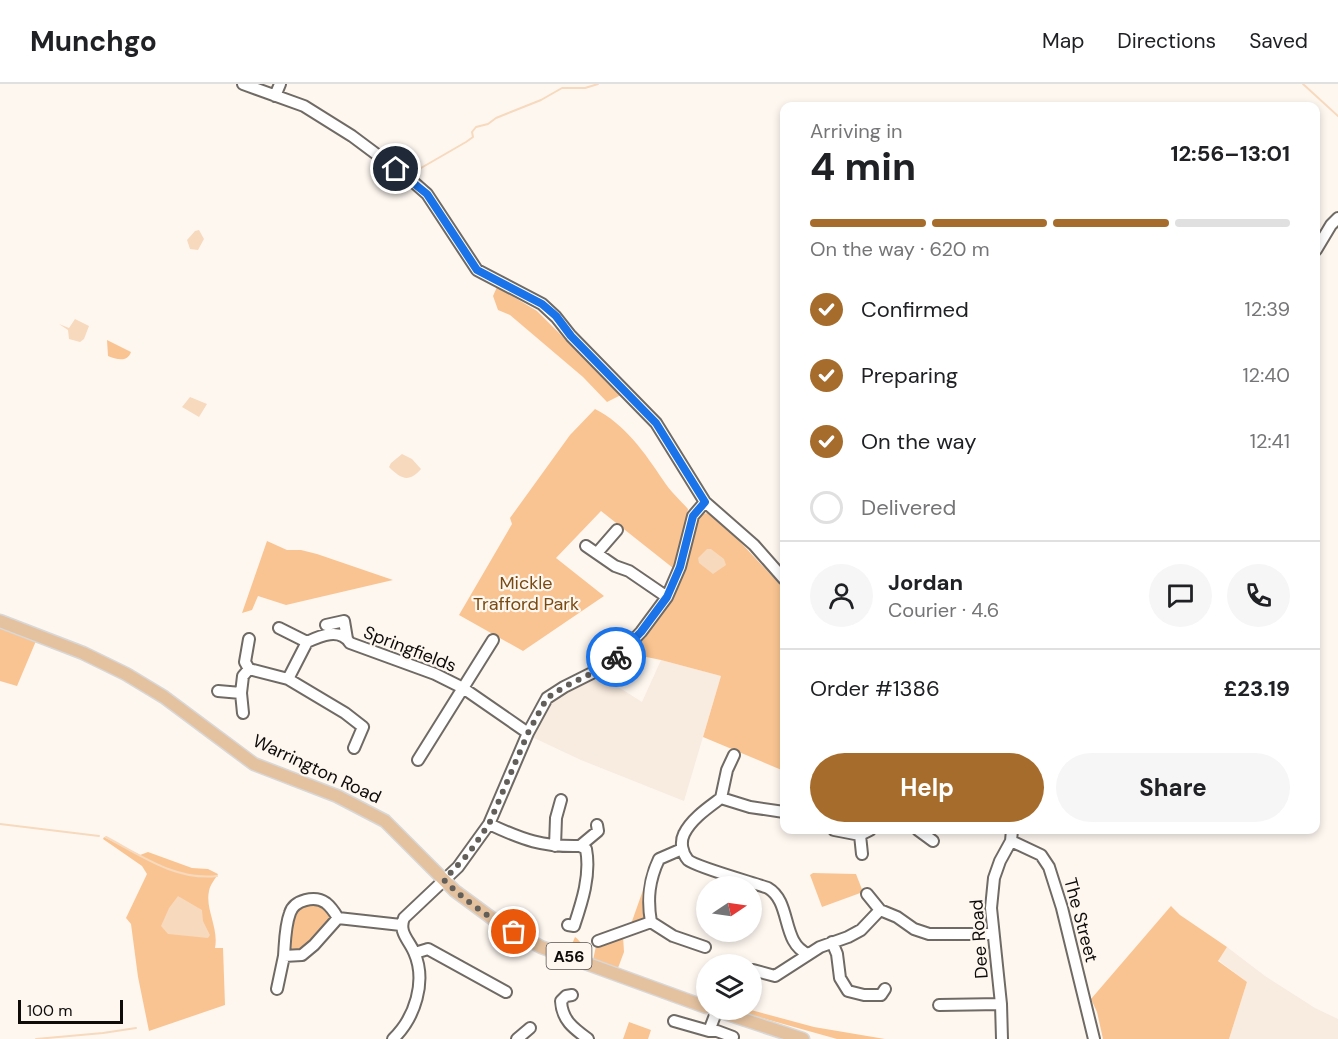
<!DOCTYPE html>
<meta charset="utf-8">
<style>
:root{--surface:#fff;--page:#f6f6f6;--text:#202124;--muted:#757577;--line:#e0e0e0;--accent:#a66c2c}
body{margin:0;font-family:"DM Sans",sans-serif;background:var(--page);color:var(--text);height:100vh;display:flex;flex-direction:column;font-size:22px;white-space:nowrap}
*{box-sizing:border-box;margin:0}
p{font-size:20px;color:var(--muted)}
.icon{flex:none;width:33px;height:33px;fill:none;stroke:currentColor;stroke-width:2;stroke-linecap:round;stroke-linejoin:round}
.map{position:relative;flex:1;overflow:hidden}
.details{position:absolute;left:780px;top:18px;width:540px;height:732px;display:flex;flex-direction:column;background:var(--surface);border-radius:12px;box-shadow:0 3px 9px #0003}
.details>*{flex:none}
.needle{width:39px;rotate:77deg}
.fabs{position:absolute;left:696px;top:792px;display:grid;gap:12px}
.fabs a{display:grid;place-items:center;width:66px;height:66px;border-radius:50%;background:var(--surface);box-shadow:0 3px 9px #0003;font-size:30px}
.scale{position:absolute;left:18px;bottom:15px;width:105px;box-sizing:border-box;padding-left:6px;border:3px solid #0e0b09;border-top:0;font-size:16px;line-height:21px;white-space:nowrap;color:#0e0b09;-webkit-text-stroke:4px #fef7f0;paint-order:stroke}
.pin{position:absolute;display:grid;place-items:center;width:51px;height:51px;color:#fff;margin:-26px;border:3px solid #fff;border-radius:50%;box-shadow:0 2px 6px #0007}
.courier{position:absolute;display:grid;place-items:center;width:60px;height:60px;margin:-30px;border:4px solid #1a73e8;border-radius:50%;background:#fff;color:#222;box-shadow:0 2px 8px #0007}
.headline em{font-style:normal;font-weight:700}
.headline div{display:flex;flex-direction:column-reverse}
.headline{display:flex;align-items:center;justify-content:space-between;height:102px;padding:0 30px}
h1{font-size:39px;font-weight:700;line-height:45px}
.bar{display:grid;grid-template-columns:repeat(4,1fr);gap:9px 6px;align-content:center;height:72px;padding:0 30px}
.bar i{height:8px;border-radius:4px;background:var(--line)}
.bar .current{background:var(--accent)}
.bar p{grid-column:span 4}
.line{display:flex;align-items:center;gap:15px;padding:0 30px;border-top:2px solid var(--line)}
.line div{flex:1}
.round{display:grid;place-items:center;flex:none;width:63px;height:63px;border-radius:32px;background:var(--page)}
ol{padding:0 30px;list-style:none}
li{display:flex;align-items:center;gap:18px;height:66px}
li p{margin-inline-start:auto}
li .icon{padding:6px;border-radius:50%;background:var(--accent);color:#fff;stroke-width:4}
li:last-child{color:var(--muted)}
li i{width:33px;height:33px;border:3px solid var(--line);border-radius:50%}
.cta{display:flex;gap:12px;margin-top:auto;padding:12px 30px}
.cta a{flex:1;height:69px;border-radius:36px;background:var(--accent);color:#fff;font-size:24px;font-weight:700;line-height:69px;text-align:center}
.cta a+a{background:var(--page);color:var(--text)}
header{display:flex;align-items:center;gap:36px;box-sizing:border-box;height:84px;padding:0 30px;background:var(--surface);border-bottom:2px solid var(--line)}
header strong{font-size:28px}
nav{display:flex;gap:33px;margin-inline-start:auto;font-size:21px}
.map>svg:first-child{display:block}
.built{fill:#f8ebdf}
.green{fill:#f9c491}
.water{fill:#f7d9bd}
.lines{fill:none;stroke-linecap:round;stroke-linejoin:round}
.stream{stroke:#f7d9bd;stroke-width:2}
.minor-casing{stroke:#706a65;stroke-width:14}
.major-casing{stroke:#d8d8d8;stroke-width:15}
.minor{stroke:#fff;stroke-width:10}
.major{stroke:#e4c2a0;stroke-width:12}
.done{stroke:#625e5a;stroke-width:6;stroke-dasharray:0 10.8}
.route{stroke:#1a73e8;stroke-width:8}
.labels{text-anchor:middle;stroke-width:4.5;stroke-linejoin:round;paint-order:stroke}
.shield{fill:#fef7f0;stroke:#56524e;stroke-width:1.5}
.shield-label{font-size:16px;font-weight:bold;fill:#0e0b09}
.park-label{font-size:18px;fill:#784910;stroke:#fef7f0}
.street-label{font-size:18px;fill:#0e0b09;stroke:#fef7f0}
</style>
<header>
<strong>Munchgo</strong>
<nav><a>Map</a><a>Directions</a><a>Saved</a></nav>
</header>
<div class="map">
<svg width="1338" height="955" viewBox="0 0 1338 955">
<rect width="100%" height="100%" fill="#fef7f0"/>
<!-- built -->
<path class="built" d="M661,576L721,592L684,717L581,676L532,653L545,626L555,614L601,592L642,618Z
M1227,863L1265,892L1315,924L1338,935V955H1229L1247,898L1218,876Z"/>
<!-- green -->
<path class="green" d="M497,203L537,227L621,311L607,318L583,293L510,231L498,226L493,212Z
M107,256L131,268C127,279 116,275 108,272Z
M595,325C625,340 645,369 663,396C670,407 680,416 688,425L682,456L673,484L601,427L556,474L604,512L523,567L459,531L512,440L510,434L570,351Z
M708,429L717,433L784,505V687L703,653L721,592L661,576L627,569C670,532 688,490 696,435L701,430Z
M267,457L287,466H301L317,470L393,496L286,521L258,512L252,526L242,529Z
M0,541L36,557L17,602L0,597Z
M104,753L140,771L148,768L192,784L208,785L218,790C215,795 210,801 209,807C205,825 219,844 215,864H223L225,921L149,947L138,893L131,840L126,834L147,790L142,782L103,755Z
M813,789L856,790L863,808L822,823L810,791Z
M648,792L647,832L631,840Z
M309,818L323,822L331,835L304,865L294,869L288,860L295,827Z
M1171,822L1180,831L1227,863L1218,877L1247,898L1229,955H1103L1097,928L1091,915Z
M623,852L624,868L618,884L593,876L596,862Z
M575,853C581,857 583,863 585,871L582,873L569,867Z
M733,926H751L814,943L885,955H837Z
M629,938L651,946L648,955H623Z"/>
<!-- water -->
<path class="water" d="M199,146L204,155L198,166L190,165L187,156L195,147Z
M75,235L89,242L84,255L80,258L69,255L68,246L59,240L69,244Z
M190,313L207,320L199,333L182,323Z
M402,370L412,375L421,385C409,399 401,395 389,383L391,379Z
M707,465H711L724,475L726,481L713,490L699,479L698,474Z
M178,812L202,826L203,837L210,851L208,854L168,850L161,842L169,824Z"/>
<g class="lines">
<!-- stream -->
<path class="stream" d="M1303,0L1338,32
M418,89L421,84L466,58L473,53L472,48L476,43L488,40L496,34L541,16L562,4H585L598,0
M0,740L99,752
M106,753C140,771 176,797 217,792
M36,955L103,949L136,944"/>
<!-- minor casing -->
<g class="minor-casing">
<path id="minor" d="M243,0L304,22L352,52L411,96L427,110L477,186L542,220L556,233L571,252L656,339L705,418L754,461L784,495
M275,12L280,0
M1316,166L1331,141L1338,134
M586,462L615,482L629,487L667,513
M597,469L617,446
M326,541L344,537L347,555
M279,544L307,558
M493,556L463,604L528,649
M249,585L245,578L249,555
M288,595L307,558C320,552 340,543 350,559L435,590L463,604L418,676
M218,607L241,609L243,592L249,585L288,595L345,629L363,643L354,664
M241,609L243,629
M721,714L727,686L734,671
M784,728L750,723L721,714C709,723 691,735 684,750C680,758 682,769 688,776C696,783 754,799 768,804C792,818 781,859 808,870
M489,740C523,756 543,763 580,762L598,747L597,741
M834,746L860,751L870,746
M918,746L933,757
M860,751L862,770
M1011,757L1041,771L1049,783L1062,824L1094,955
M555,762L556,734L561,716
M682,765L659,775C649,796 647,815 651,838L673,852L705,863
M867,810L880,826L897,833L914,845L929,850H993
M568,841L574,842C582,818 591,791 586,765L580,762
M598,857L651,838
M832,858L837,870L840,894L848,907L864,911H881L885,905
M415,869L428,865L506,908
M284,872C285,858 285,842 290,829C294,816 315,811 326,819C331,823 335,829 338,834
M753,886L775,892L820,863L848,853L861,846L880,826
M277,905L284,872L302,871L314,861L338,834L401,841
M572,911L566,912L561,917C562,936 573,944 588,955
M939,921L1001,920
M674,937L709,947L717,926
M709,947H717L733,953
M393,955C415,934 427,897 414,868C409,856 398,848 404,834L458,783L489,740L528,649L547,614L564,603L602,584L623,567L641,548L667,513L680,483L693,432L705,418
M517,955L530,944
M1002,955L1001,920L991,824L994,794L1000,777L1011,757L1012,746"/>
</g>
<!-- major casing -->
<g class="major-casing">
<path id="major" d="M0,537L83,569L126,590L164,613L254,680L337,712L385,737L455,807L493,835L514,848L541,863L706,923
M715,926L803,955"/>
</g>
<!-- minor -->
<use href="#minor" class="minor"/>
<!-- major -->
<use href="#major" class="major"/>
</g>
<g class="lines">
<!-- done -->
<path class="done" d="M514,848C489,833 465,817 444,796L469,769L489,740L528,649L547,614L564,603L602,584L616,573"/>
<!-- route -->
<path class="route" d="M396,85L427,110L477,186L542,220L556,232L571,252L656,339L705,418L693,432L680,483L667,513L641,548L616,573"/>
</g>
<g class="labels">
<!-- shield labels -->
<rect class="shield" x="546.5" y="859" width="45" height="26" rx="4.5"/>
<g class="shield-label">
<text x="569" y="878">A56</text>
</g>
<!-- park labels -->
<g class="park-label">
<text x="526" y="505">Mickle<tspan x="526" dy="21">Trafford Park</tspan></text>
</g>
<!-- street labels -->
<g class="street-label">
<text transform="translate(410 565) rotate(21)" y="6">Springfields</text>
<text transform="translate(317 685) rotate(25)" y="6">Warrington Road</text>
<text transform="translate(1081 836) rotate(75)" y="6">The Street</text>
<text transform="translate(979 855) rotate(-94)" y="6">Dee Road</text>
</g>
</g>
</svg>
<div class="fabs">
<a><svg class="needle" viewBox="-14 -14 28 28"><path d="M0-13l5 13h-10z" fill="#e53935"/><path d="M0 13l5-13h-10z" fill="#757577"/></svg></a>
<a><svg class="icon" aria-label="layers" viewBox="0 0 24 24"><path d="M12 4l9 5-9 5-9-5zM3 14l9 5 9-5"/></svg></a>
</div>
<div class="scale">100 m</div>
<div class="pin" style="left:514px;top:848px;background:#ea580c"><svg class="icon" aria-label="bag" viewBox="0 0 24 24"><path d="M5 8h14l-1 12H6zM9 8a3 3 0 0 1 6 0"/></svg></div>
<div class="pin" style="left:396px;top:85px;background:#1f2937"><svg class="icon" aria-label="home" viewBox="0 0 24 24"><path d="M3 11l9-7 9 7M6 9v11h12V9"/></svg></div>
<div class="courier" style="left:616px;top:573px"><svg class="icon" aria-label="bike" viewBox="0 0 24 24"><circle cx="6" cy="16" r="4"/><circle cx="18" cy="16" r="4"/><path d="M6 16l4-8h5l3 8M10 8l3 8H6M13 5h3"/></svg></div>
<section class="details">
<div class="headline"><div><h1>4 min</h1><p>Arriving in</p></div><em>12:56–13:01</em></div>
<div class="bar"><i class="current"></i><i class="current"></i><i class="current"></i><i></i><p>On the way · 620 m</p></div>
<ol>
<li><svg class="icon" aria-label="check" viewBox="0 0 24 24"><path d="M5 12l5 5 9-10"/></svg>Confirmed<p>12:39</p></li>
<li><svg class="icon" aria-label="check" viewBox="0 0 24 24"><path d="M5 12l5 5 9-10"/></svg>Preparing<p>12:40</p></li>
<li><svg class="icon" aria-label="check" viewBox="0 0 24 24"><path d="M5 12l5 5 9-10"/></svg>On the way<p>12:41</p></li>
<li><i></i>Delivered</li>
</ol>
<div class="line" style="height:108px"><a class="round"><svg class="icon" aria-label="person" viewBox="0 0 24 24"><circle cx="12" cy="8" r="4"/><path d="M4 21q1-7 8-7t8 7"/></svg></a><div><b>Jordan</b><p>Courier · 4.6</p></div><a class="round"><svg class="icon" aria-label="chat" viewBox="0 0 24 24"><path d="M4 5h16v11H9l-5 4z"/></svg></a><a class="round"><svg class="icon" aria-label="phone" viewBox="0 0 24 24"><path d="M5 4h4l2 5-3 2q2 4 5 5l2-3 5 2v4C11 20 4 13 5 4z"/></svg></a></div>
<div class="line" style="height:78px"><div>Order #1386</div><b>£23.19</b></div>
<div class="cta"><a>Help</a><a>Share</a></div>
</section>
</div>
